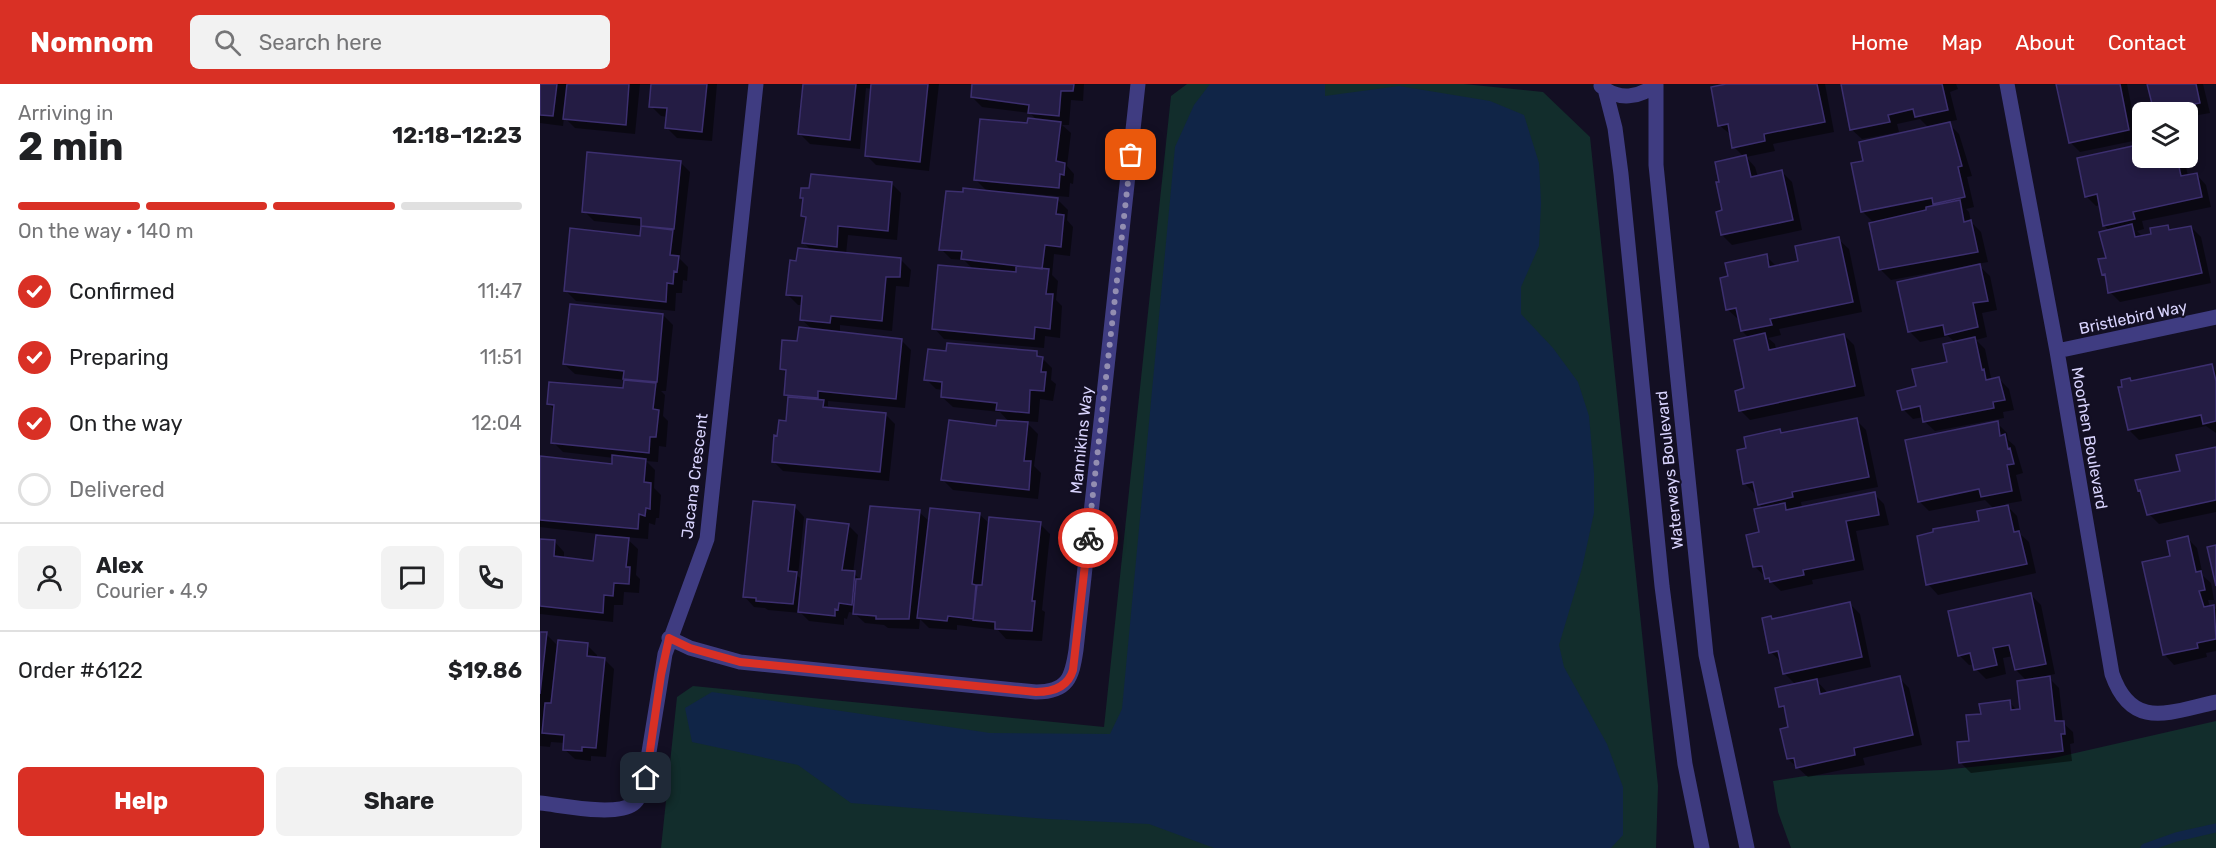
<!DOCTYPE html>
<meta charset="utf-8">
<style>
:root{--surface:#fff;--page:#f2f2f2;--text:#202124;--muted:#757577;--line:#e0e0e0;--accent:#d93025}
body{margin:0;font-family:Rubik,sans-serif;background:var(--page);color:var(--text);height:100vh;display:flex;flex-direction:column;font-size:22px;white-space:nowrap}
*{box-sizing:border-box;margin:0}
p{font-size:20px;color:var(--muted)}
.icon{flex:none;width:33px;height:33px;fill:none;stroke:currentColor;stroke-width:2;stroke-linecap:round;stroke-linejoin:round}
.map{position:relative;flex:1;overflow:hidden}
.panel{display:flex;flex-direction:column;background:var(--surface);width:540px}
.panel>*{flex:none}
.tools{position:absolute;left:1592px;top:18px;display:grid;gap:12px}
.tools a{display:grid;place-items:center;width:66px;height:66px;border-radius:9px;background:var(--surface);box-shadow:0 3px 9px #0003;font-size:30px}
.pin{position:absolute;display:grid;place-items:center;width:51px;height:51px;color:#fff;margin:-26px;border-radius:12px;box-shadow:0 3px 9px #0006}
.courier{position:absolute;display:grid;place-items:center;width:60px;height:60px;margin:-30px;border:4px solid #d93025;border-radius:50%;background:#fff;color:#222;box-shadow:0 2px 8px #0007}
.summary em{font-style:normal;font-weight:700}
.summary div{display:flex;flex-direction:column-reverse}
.summary{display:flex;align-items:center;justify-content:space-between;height:102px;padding:0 18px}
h1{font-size:39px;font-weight:700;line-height:45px}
.bar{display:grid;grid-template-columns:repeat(4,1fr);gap:9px 6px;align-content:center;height:72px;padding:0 18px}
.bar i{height:8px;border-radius:4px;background:var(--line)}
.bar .selected{background:var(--accent)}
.bar p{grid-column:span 4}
.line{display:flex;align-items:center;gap:15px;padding:0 18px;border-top:2px solid var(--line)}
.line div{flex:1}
.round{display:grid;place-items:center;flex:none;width:63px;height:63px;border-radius:9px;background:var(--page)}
ol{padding:0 18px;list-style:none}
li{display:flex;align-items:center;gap:18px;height:66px}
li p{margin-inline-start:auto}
li .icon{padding:6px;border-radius:50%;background:var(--accent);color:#fff;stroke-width:4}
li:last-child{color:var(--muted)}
li i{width:33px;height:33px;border:3px solid var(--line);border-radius:50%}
.primary-button{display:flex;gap:12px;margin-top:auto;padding:12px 18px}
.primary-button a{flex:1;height:69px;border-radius:9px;background:var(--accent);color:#fff;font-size:24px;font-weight:700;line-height:69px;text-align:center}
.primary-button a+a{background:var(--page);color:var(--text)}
header{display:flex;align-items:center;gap:36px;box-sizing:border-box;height:84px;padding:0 30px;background:var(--accent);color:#fff}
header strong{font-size:28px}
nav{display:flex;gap:33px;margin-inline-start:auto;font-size:21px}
.search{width:420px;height:54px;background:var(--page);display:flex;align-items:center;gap:15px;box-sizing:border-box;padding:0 21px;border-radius:9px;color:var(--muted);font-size:22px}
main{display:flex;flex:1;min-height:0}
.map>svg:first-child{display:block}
.green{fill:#122d2c}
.water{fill:#102547}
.shadow{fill:#0007}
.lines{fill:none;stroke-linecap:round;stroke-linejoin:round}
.stream{stroke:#102547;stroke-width:9}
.building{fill:#241c44;stroke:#3c2f6f;stroke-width:1.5}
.minor{stroke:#3f3c81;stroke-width:15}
.done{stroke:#938eb1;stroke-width:6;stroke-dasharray:0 10.8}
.route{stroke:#d93025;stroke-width:8}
.labels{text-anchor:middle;stroke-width:4.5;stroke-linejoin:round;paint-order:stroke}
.street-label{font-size:16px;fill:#d8d3fd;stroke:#130f23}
</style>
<header>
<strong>Nomnom</strong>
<div class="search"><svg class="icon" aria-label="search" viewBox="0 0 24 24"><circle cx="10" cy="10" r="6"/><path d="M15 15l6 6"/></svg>Search here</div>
<nav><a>Home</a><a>Map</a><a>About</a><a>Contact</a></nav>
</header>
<main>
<section class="panel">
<div class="summary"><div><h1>2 min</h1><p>Arriving in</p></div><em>12:18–12:23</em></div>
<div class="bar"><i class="selected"></i><i class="selected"></i><i class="selected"></i><i></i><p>On the way · 140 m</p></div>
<ol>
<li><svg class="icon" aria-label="check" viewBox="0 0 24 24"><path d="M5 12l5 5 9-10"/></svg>Confirmed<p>11:47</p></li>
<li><svg class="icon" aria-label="check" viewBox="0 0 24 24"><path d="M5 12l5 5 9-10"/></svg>Preparing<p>11:51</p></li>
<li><svg class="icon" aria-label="check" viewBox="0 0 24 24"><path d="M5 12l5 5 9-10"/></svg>On the way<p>12:04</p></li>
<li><i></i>Delivered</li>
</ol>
<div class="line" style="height:108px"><a class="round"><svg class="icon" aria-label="person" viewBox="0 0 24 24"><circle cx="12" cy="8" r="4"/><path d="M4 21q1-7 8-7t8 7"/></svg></a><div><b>Alex</b><p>Courier · 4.9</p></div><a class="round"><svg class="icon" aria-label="chat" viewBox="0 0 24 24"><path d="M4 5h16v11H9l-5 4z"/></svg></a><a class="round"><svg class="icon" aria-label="phone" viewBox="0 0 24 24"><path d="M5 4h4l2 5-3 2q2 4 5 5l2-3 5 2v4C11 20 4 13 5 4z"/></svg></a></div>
<div class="line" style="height:78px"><div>Order #6122</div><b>$19.86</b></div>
<div class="primary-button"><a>Help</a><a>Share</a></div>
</section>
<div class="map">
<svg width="1676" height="764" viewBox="0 0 1676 764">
<rect width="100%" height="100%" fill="#130f23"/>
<!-- green -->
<path class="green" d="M647,0H924L1003,8L1050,53L1118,702L1116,764H121L137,613L153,602L564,643L631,12Z
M1676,637V764H1251L1238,728L1233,697L1265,692L1402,686L1509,675Z"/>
<!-- water -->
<path class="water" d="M670,0H785V12L859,2L950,17L984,31L999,79L1001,119L999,162L981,203V230L1013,264L1038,298L1049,332L1054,389V429L1042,484L1019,561L1024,583L1067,660L1083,703V751L1071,764H674L609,740L508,735L311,719L258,681L152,658L145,624L172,608L450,649L570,650L582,625L635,63L654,21Z"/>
<!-- shadow -->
<path class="shadow" d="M0,0H100L95,50L35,44L24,33L23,42L0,39Z
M113,0H177L172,57L137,54L127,44L128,33L121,32L111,22Z
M264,0H399L389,87L336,81L326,71L332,5L326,4L320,65L270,60L260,50Z
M434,0H544L543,17L531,16L529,41H522L531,49L527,82L534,90L533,100L530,99L529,113L482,109V112L518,116L528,126L527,136L533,143L530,172L514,170L512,191L518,197L516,216L522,222L520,254L505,252L504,264L404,255L394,244L434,186L424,176L411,175L401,165L448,108L435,95L488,41L497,36L490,29L442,23L432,13Z
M1194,0H1285L1294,48L1233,60L1235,67L1206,73L1215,83L1218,93L1241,87L1252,98L1262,146L1192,161L1182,151L1184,128L1204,73L1194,63L1191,51L1179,41Z
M1304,0H1416L1418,5L1410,8L1417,36L1407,38L1419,50L1432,92L1427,93L1434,123L1426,125L1429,128L1431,138L1441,148L1448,178L1437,180L1450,192L1457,226L1442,229L1447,253L1436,256L1445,265L1451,294L1452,296L1459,295L1469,305L1474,326L1463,328L1464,334L1395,347L1384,337V333L1373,335L1363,325L1377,303L1409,279L1416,259L1408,252L1380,258L1370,248L1432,184V181L1351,196L1341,186L1334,139L1323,128L1312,81L1325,78L1389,44L1380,35L1357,40L1359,48L1322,55L1311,45Z
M1518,0H1587L1598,56L1540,68L1530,58Z
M1609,0H1663L1670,29L1647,33V28H1616Z
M1602,62V74H1644L1648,92L1656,90L1666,101L1671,123L1602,137L1604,145L1597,147L1603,153L1613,151L1628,142L1632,147L1651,143L1661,153L1671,199L1580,218L1570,208L1567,193L1563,190L1568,175L1570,147L1564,142L1560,121L1556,122L1546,112Z
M140,78L150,88L140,175L148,183L147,197L143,196L142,209H136L135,227L36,217L25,206L101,153L102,142L54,137L44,127Z
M351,99L361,109L357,156L308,151L306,170L361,176L371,186L369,203L356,202L352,247L300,241V249L361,256L371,266L365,324L288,317V322L291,325L345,330L355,340L349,397L243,387L233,377L239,353L247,338L249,314L245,310L247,290L242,285L258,259L273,246L261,235L263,221H258L248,211L257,178L272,167L264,159L267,136L262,132L265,116L261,113Z
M1298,155L1309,165L1322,228L1239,245L1241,251L1228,254L1235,260L1236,266L1304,251L1314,261L1325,312L1210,336L1200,326L1205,306L1209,254L1202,247L1200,235H1198L1187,225L1189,193L1226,172L1236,182L1260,179Z
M123,231L133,241L126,307H121L125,311L123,332L128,337L126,363L119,362L118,378L106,377L115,386L114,404L121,411L119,434H116L115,441L109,439L108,455L85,453L98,465L96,491L100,495L99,509L84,508L83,521H74L73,538L0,530V456L14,457L24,468V475L55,479L58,450L0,443V374L73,381L74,374L23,368L13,358L15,326L8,320L84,306L85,296L35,290L24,280Z
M497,269L512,284L511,296L516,300L513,317L500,315L498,338L485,337L498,350L494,382L501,389L498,415L413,406L403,396L457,343L470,339L460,328L413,323L402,313L403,306L396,305L386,295Z
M1671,282L1676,287V349L1666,342L1599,356L1589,346Z
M1316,336L1326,346L1338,403L1261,418L1262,424L1334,410L1344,420L1349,441L1316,447L1324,486L1272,496L1273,500L1241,507L1215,483L1224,425L1219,420L1217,409L1215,410L1205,400L1208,365L1239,347L1243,350Z
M1457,339L1467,349L1468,356L1475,362L1483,389L1476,391L1482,417L1465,420L1477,432L1481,451L1489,458L1496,489L1398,511L1388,500L1454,425L1445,416L1389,427L1379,417Z
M1676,365V428L1619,440L1609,430L1603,410L1599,406L1641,388Z
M254,422L264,433L258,492L262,496L308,441L318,451L313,489L322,497L379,428L390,438L439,430L450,440H500L510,450L502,526L505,528L502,557L466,555L458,546L417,541V546L389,544L380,535L379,545L348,544L344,541L325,539L314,529L309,528L307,535L304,534V541L269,537L261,529L228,526L225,524L214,523L204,512Z
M1647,454L1657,464L1663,492L1671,499L1674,516H1668L1670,524L1676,525V567L1666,569L1667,573L1634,581L1624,570L1632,473Z
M1491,511L1501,521L1515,590L1501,593V595L1509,594L1519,604L1523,639L1533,648L1534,659L1530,660L1532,677L1431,689L1421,679L1430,658L1469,618L1478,627H1482L1487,597L1476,586L1473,572L1463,574L1466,590L1446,595L1436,585L1434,580L1429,581L1419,571Z
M1310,520L1320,530L1331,583L1275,595L1286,607L1287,610L1359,594L1369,604L1382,661L1323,674L1325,681L1268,693L1248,675L1250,645L1246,628L1241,622L1256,601L1244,589L1241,578L1231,568V534L1234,537Z
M0,549L6,550L18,562L47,561L57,571V575H64L74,585L66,673L51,672V677L35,675L24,665L25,659L11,658L10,663L0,662Z"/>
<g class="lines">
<!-- stream -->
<path class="stream" d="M1605,764L1636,753L1676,744"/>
</g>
<!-- building -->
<path class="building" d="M0,0H17L13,32L0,31Z
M27,0H89L86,41L23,35Z
M111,0H167L162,48L125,44L127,24L109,23Z
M263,0H316L310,56L258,50Z
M331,0H388L380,78L325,72Z
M432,0H534L533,7H521L519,32L488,29L489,21L431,13Z
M1186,0H1277L1285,38L1224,50L1225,57L1192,64L1188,40L1178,42L1171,3Z
M1301,0H1402L1408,26L1375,33L1373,25L1348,31L1350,38L1310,46Z
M1516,0H1580L1589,46L1529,59Z
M1607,0H1656L1660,19L1614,28Z
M488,34L521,38L516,77L525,79L524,91L520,90L519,104L434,96L440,35L487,39Z
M1410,38L1422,82L1418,83L1425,113L1393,120L1392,114L1321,128L1311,79L1323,77L1319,58Z
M1602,60V74H1637L1641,92L1657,89L1662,113L1593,128L1595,135L1563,142L1557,110L1545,113L1537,74Z
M47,68L141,77L134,145L101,142V134L42,128Z
M1206,71L1211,93L1242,86L1253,136L1181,151L1176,128L1182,126L1176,98H1179L1175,78Z
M271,90L352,98L348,147L298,142L297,163L262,159L266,133L261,132L263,114H260L261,104H269Z
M423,104L518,114L516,130L524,131L521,163L505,161L502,185L421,175L422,167L399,166L406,107L423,108Z
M1420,116L1424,138L1431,136L1438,168L1339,186L1329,139L1386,126V123Z
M1592,140L1595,153L1611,150L1610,144L1628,141L1629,146L1651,142L1662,189L1568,209L1565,190L1562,191L1558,175L1566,174L1559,148Z
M101,142L133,146L130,171L139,172L137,188L134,187L133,200L127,199L126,218L24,207L30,144L100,152Z
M1299,153L1313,218L1230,235L1232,241L1201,247L1196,224L1186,226L1180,194L1188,192L1185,179L1227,170L1229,183L1258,177L1255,162Z
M258,164L361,174L360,193H346L342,237L291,232L290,239L260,236L262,212L246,211L250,176L256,177Z
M1440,180L1448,217L1433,219L1438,243L1405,251L1403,241L1368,248L1357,198Z
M398,181L476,188V182L509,185L506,210H513L510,245L495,243L494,255L392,245Z
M30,220L123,230L117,298L83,295L84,287L23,280Z
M259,243L362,255L356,315L278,307V314L244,311L246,286L240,285L242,256L257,257Z
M1225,249L1229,266L1304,250L1315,302L1199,327L1195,307L1204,304L1194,256Z
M1435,253L1442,286L1444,285L1446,296L1459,293L1465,316L1453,318L1454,324L1383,338L1380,322L1362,326L1357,307L1376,302L1372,285L1407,278L1403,260Z
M407,259L497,267V272L503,273L501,288H506L504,307L490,306L489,329L456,326L457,319L401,313L402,298L384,296L388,265L406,267Z
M1672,280L1676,297V337L1663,340L1661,331L1588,346L1578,303H1582L1581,296L1590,294L1591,297Z
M84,296L116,299L113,325L119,326L116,353H110L109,369L11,359L14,321L7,320L9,298L83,304Z
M248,313L284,316L283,323L346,329L340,388L232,378L234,351L237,352L239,336L246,337Z
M1317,334L1329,393L1252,408L1253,413L1218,421L1213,398L1203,400L1197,366L1206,364L1204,353L1240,345L1241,349Z
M409,336L456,342L457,336L488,338L484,377H491L489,406L401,396Z
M1458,337L1460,352L1465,350L1468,365L1470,364L1474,380L1467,381L1472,407L1441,413L1439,405L1378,418L1365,356Z
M1676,363V416L1607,431L1600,406L1598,407L1595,396L1640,387L1636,371Z
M72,371L106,375L104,398L111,399L110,425L106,424L105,432L99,430L98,445L0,436V372L72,380Z
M1335,408L1339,431L1306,437L1314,476L1263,486L1264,491L1230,498L1229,494L1225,495L1222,482L1213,483L1206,451L1219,448L1214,425L1245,419L1246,426Z
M213,417L255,421L248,487L257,488L253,520L216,517V514L203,513Z
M1468,421L1474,448L1479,447L1487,480L1386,501L1377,452L1393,448V445L1439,437L1437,427Z
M330,422L380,426L369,535H336V532L313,530L316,495H321Z
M390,424L440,429L432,500L436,501L433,535L408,532L407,537L377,534Z
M449,433L501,438L492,517H495L492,547L455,545V538L433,536L437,501H442Z
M267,435L309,440L302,486L315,487L312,521L299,519L298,526L295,525V532L258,528Z
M56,451L89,454L86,483H90L89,500L74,499L73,512L64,511L63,529L0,522V455L15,456L14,472L53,477Z
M1648,452L1656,488L1661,487L1665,506L1659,507L1664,523L1674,521L1676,555L1657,559L1658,564L1623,571L1602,478L1630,472L1627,457Z
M1676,461V502L1667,463Z
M1491,509L1506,580L1475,586L1469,561L1453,564L1457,581L1434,586L1430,569L1418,572L1408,527Z
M1310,518L1322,573L1243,590L1238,567L1229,569L1222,534L1231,532L1232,535Z
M0,548H7L0,610Z
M18,556L48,559L47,572L65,574L56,664L42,663V667L23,666L24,651L2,649L5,619H11Z
M1360,592L1373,651L1314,664L1315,671L1256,684L1254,674L1247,675L1240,645L1248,643L1244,622L1239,623L1235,604L1277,595L1280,610Z
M1510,592L1515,637H1524L1525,650H1521L1523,667L1419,679L1417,658L1429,657L1426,631L1441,630L1439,620L1470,616L1471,626L1480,625L1477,597Z"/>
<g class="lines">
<!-- minor -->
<path class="minor" d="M1467,0L1517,267L1572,590C1592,647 1629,628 1676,618
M1116,1V81L1166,571L1207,764
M1061,2C1078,17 1100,14 1116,0
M1065,5L1075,44L1081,90L1122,502L1145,680L1162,764
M1517,267L1676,233
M129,554L150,564L200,578L496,608C528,608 532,593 536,566L598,0
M0,719C21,721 75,733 93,720C98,717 100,711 103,705L125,570L167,455L216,0"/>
</g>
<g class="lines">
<!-- done -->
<path class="done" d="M548,454L591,71"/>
<!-- route -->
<path class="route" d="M106,694L121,591L129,554L150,564L200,578L496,608C513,608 528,603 533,586L548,454"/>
</g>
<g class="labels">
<!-- street labels -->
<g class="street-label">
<text transform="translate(1593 233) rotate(-12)" y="6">Bristlebird Way</text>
<text transform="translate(1550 354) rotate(80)" y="6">Moorhen Boulevard</text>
<text transform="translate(541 356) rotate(-84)" y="6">Mannikins Way</text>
<text transform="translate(1129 386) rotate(-96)" y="6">Waterways Boulevard</text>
<text transform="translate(154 392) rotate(-83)" y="6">Jacana Crescent</text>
</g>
</g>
</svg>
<div class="tools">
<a><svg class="icon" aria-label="layers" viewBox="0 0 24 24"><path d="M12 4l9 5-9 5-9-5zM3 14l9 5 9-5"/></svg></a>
</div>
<div class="pin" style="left:591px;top:71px;background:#ea580c"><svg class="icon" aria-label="bag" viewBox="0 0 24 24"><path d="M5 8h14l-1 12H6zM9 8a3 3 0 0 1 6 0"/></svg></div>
<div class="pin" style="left:106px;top:694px;background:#1f2937"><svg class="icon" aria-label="home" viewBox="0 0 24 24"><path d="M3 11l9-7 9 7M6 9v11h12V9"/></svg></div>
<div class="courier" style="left:548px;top:454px"><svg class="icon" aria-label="bike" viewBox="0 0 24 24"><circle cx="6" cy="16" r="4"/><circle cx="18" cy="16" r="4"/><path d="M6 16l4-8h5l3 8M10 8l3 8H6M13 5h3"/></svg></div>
</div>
</main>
